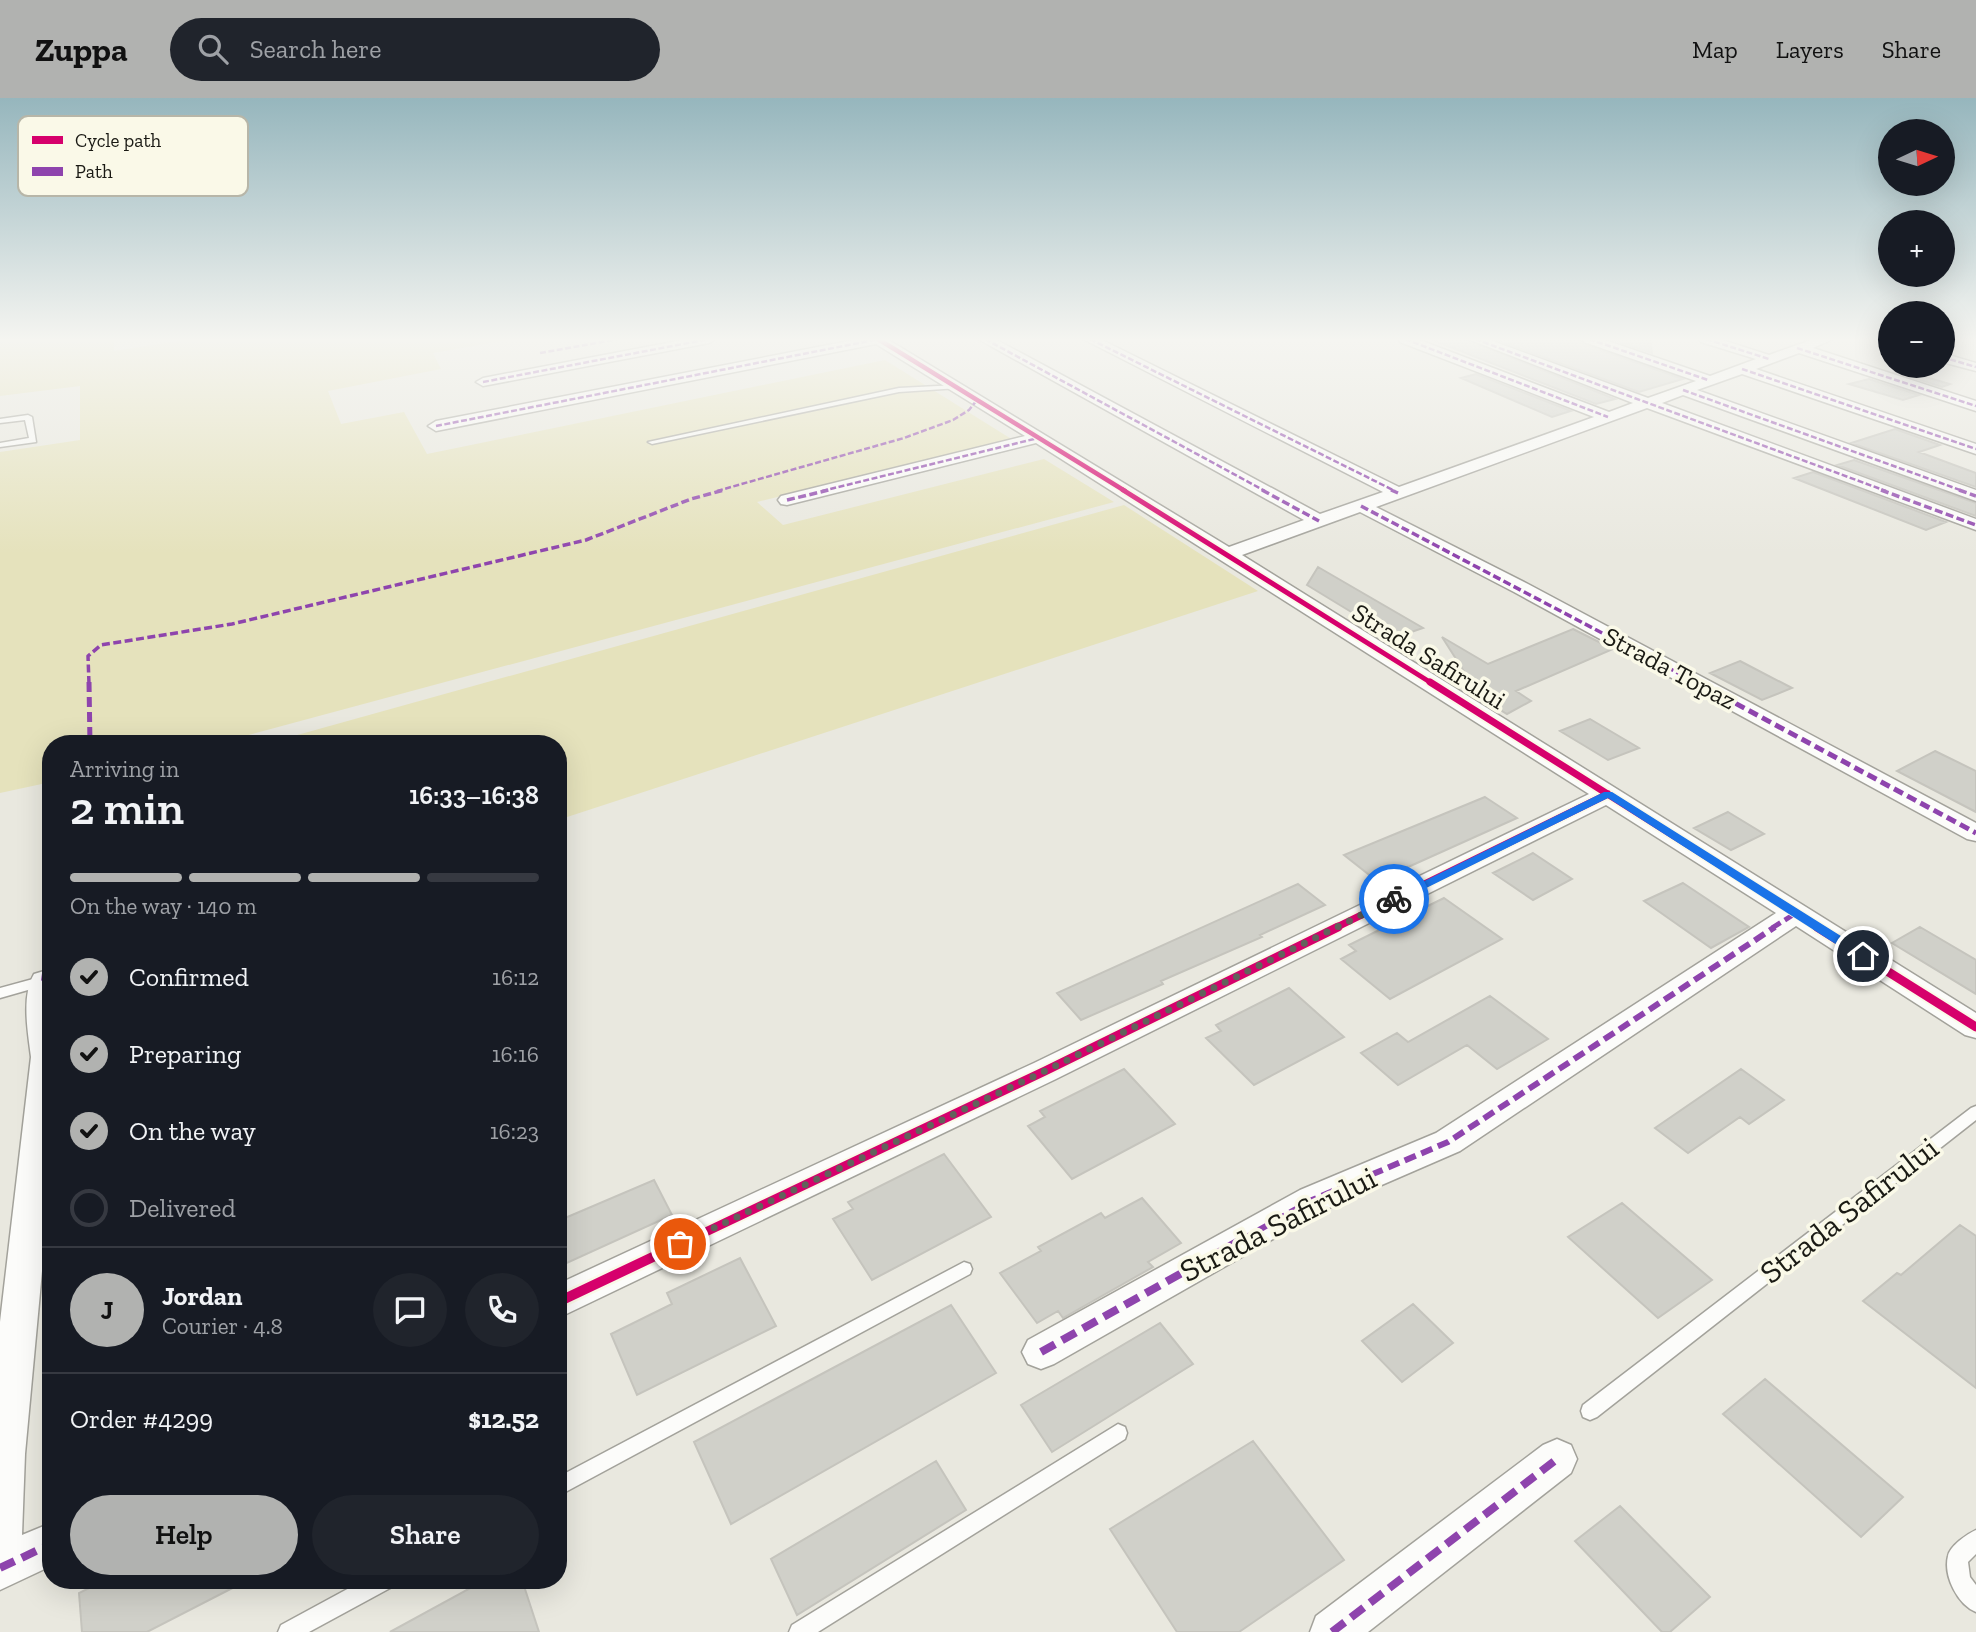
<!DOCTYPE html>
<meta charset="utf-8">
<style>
:root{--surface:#171b24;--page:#20242c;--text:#f1f3f6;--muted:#9ea1a6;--line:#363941;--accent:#b1b2b0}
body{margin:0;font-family:"Zilla Slab",serif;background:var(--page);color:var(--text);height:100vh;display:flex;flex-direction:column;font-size:26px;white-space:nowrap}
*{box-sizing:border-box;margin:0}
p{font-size:23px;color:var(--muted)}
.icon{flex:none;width:38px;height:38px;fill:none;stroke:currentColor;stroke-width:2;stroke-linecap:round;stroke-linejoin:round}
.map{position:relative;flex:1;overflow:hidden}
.side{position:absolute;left:42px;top:637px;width:525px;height:854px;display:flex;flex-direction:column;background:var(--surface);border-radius:28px;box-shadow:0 7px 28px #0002}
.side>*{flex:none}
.needle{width:46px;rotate:86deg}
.fabs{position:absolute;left:1878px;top:21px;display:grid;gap:14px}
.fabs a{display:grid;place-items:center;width:77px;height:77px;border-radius:50%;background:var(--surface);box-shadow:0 7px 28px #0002;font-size:35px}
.pin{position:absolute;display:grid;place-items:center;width:60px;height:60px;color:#fff;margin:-30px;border:4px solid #fff;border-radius:50%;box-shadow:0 2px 7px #0007}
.courier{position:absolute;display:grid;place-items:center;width:70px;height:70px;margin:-35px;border:5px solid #1a73e8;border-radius:50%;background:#fff;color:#222;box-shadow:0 2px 9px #0007}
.headline em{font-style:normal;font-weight:600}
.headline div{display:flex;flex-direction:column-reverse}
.headline{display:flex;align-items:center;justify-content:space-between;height:119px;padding:0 28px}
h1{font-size:46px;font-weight:600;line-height:52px}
.bar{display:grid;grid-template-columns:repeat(4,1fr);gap:10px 7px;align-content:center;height:84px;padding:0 28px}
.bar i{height:9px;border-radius:5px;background:var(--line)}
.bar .selected{background:var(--accent)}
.bar p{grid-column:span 4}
.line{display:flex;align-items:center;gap:18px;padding:0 28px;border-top:2px solid var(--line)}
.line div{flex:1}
.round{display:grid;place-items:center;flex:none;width:74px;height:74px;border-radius:37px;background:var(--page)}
ol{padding:0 28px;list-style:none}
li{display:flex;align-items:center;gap:21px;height:77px}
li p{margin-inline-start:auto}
li .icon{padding:7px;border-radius:50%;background:var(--accent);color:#111;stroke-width:4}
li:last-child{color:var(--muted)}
li i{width:38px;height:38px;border:4px solid var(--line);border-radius:50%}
.action{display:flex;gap:14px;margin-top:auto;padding:14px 28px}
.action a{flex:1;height:80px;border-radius:42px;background:var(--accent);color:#111;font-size:28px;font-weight:600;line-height:80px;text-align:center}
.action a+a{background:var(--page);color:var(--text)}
header{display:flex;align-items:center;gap:42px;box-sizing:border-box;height:98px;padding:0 35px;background:var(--accent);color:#111}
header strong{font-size:33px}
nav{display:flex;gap:38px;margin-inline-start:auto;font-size:24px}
.search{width:490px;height:63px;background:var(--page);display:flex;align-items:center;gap:18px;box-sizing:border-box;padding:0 24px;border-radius:38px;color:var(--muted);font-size:26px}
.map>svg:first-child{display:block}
.green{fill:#e5e2bc}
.building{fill:#d0d0c9;stroke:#c5c4bd;stroke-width:2}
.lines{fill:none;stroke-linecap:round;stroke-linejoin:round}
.service-casing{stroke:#a3a29b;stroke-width:3}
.minor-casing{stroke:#a3a29b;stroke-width:3}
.service{fill:#fcfcfa;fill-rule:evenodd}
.minor{fill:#fcfcfa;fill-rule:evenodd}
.quiet-far4{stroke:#8e44ad;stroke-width:2.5;stroke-dasharray:6 2.5;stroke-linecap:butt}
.quiet-far3{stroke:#8e44ad;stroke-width:3.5;stroke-dasharray:8 3.5;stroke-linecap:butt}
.quiet-far2{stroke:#8e44ad;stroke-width:5;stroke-dasharray:10 5;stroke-linecap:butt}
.quiet-far1{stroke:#8e44ad;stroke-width:6;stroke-dasharray:12 6;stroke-linecap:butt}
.quiet{stroke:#8e44ad;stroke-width:8;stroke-dasharray:16 8;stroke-linecap:butt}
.cycleway-far4-casing{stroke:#faf9e8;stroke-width:7}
.cycleway-far3-casing{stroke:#faf9e8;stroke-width:9}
.cycleway-far2-casing{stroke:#faf9e8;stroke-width:11}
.cycleway-far1-casing{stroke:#faf9e8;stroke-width:13}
.cycleway-casing{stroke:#faf9e8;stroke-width:15}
.cycleway-far4{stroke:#d6006c;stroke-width:4.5}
.cycleway-far3{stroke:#d6006c;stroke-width:5}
.cycleway-far2{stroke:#d6006c;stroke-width:7}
.cycleway-far1{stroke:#d6006c;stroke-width:9}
.cycleway{stroke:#d6006c;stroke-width:10}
.route{fill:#1a73e8}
.done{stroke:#62625b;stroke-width:7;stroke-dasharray:0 12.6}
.labels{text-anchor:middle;stroke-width:7;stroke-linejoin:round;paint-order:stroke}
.street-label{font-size:26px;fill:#1a1a14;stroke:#faf9e8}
.near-street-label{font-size:32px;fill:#1a1a14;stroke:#faf9e8}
.key{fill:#faf9e8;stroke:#b7b6a8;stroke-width:2}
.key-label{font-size:19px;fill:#1a1a14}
</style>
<header>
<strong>Zuppa</strong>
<div class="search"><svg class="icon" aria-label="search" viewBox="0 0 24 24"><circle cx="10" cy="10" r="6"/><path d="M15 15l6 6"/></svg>Search here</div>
<nav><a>Map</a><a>Layers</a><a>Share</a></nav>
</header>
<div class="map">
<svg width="1976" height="1534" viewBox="0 0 1976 1534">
<rect width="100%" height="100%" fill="#e9e8df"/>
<!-- green -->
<path class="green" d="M0,241H114V253L191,241H513L433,255L441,271L328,293L341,326L404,314L427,356L885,262L1013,342L757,404L783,427L1044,361L1114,404L215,646H51V684L0,695V354L80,342V288L0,298Z
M1124,407L1258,493L558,722V646H265Z"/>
<!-- building -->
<path class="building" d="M1430,241H1465L1615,301L1596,306Z
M1494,241H1579L1583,246L1683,281L1639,294Z
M1610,241H1650L1652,255Z
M1902,272L1950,286L1942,289L1895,274Z
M1476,276L1571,313L1552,319L1461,280Z
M1869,281L1919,297L1903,302L1849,286Z
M1895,331L1940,347L1919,354L1976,375V389L1851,345Z
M1854,362L1976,405V418L1837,367Z
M1813,374L1946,424L1926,432L1794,380Z
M1318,469L1423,530L1394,540L1307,487Z
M1573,531L1613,551L1516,593L1531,603L1507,616L1481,600L1442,539L1488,566Z
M1740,563L1792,590L1762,602L1710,575Z
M1590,621L1639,650L1608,662L1560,633Z
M1935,653L1976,673V714L1897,673Z
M1485,699L1517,720L1377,783L1344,757Z
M1728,714L1764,736L1731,752L1694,730Z
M1533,755L1572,781L1533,802L1493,775Z
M1683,785L1749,829L1711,850L1644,803Z
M1298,786L1325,807L1260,837L1262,839L1161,883L1163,886L1081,922L1057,895Z
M1444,800L1502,841L1390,901L1341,861L1356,853L1349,847Z
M1920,829L1976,862V896L1892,845Z
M1289,890L1344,939L1254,987L1206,940L1221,933L1216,927Z
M1490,898L1548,941L1497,971L1467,947L1398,987L1361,955L1397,935L1408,944Z
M1124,971L1175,1026L1072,1081L1028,1028L1045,1019L1040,1013Z
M1741,971L1784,1002L1749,1026L1740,1019L1688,1055L1655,1030Z
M944,1056L991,1119L872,1182L833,1121L853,1111L848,1104Z
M654,1082L672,1117L558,1169V1123Z
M1142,1100L1181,1145L1148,1164L1153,1169L1063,1220L1058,1213L1037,1225L1000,1175L1041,1153L1038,1149L1101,1115L1105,1120Z
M1622,1105L1712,1182L1658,1220L1568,1139Z
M1960,1127L1976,1138V1290L1863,1203L1897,1175L1901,1177Z
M740,1160L776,1228L637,1297L611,1236L672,1206L667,1195Z
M1413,1206L1453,1245L1402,1284L1362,1243Z
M951,1207L996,1275L731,1426L694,1344Z
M1160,1225L1193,1266L1052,1354L1021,1307Z
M1765,1281L1903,1399L1861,1439L1723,1316Z
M1253,1343L1344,1462L1239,1534H1177L1110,1431Z
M936,1363L966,1412L797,1517L771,1461Z
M1620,1408L1710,1499L1670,1534H1662L1575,1443Z
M105,1482H248L147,1534H82L79,1495Z
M485,1482H522L539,1534H390Z"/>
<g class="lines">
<!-- service casing -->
<g class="service-casing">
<path id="service" d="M957,287L959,288V290L899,294L652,346L648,344L899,290Z
M28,317L32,319L36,344L0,349V345L29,340L25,322L0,325V321Z
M44,878L49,880L51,883L49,886L0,900V890Z
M1976,1008V1022L1597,1319L1590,1322L1583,1319L1581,1313L1583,1307L1971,1010Z
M964,1164L970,1166L972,1171L970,1176L558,1398V1379Z
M1118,1326L1125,1329L1127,1335L1125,1341L818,1534H789L792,1527Z
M1976,1432V1456L1968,1464L1970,1479L1976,1487V1514C1958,1507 1943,1478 1948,1458C1950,1448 1967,1436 1976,1432Z
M364,1482H395L392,1489L309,1534H278L281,1527Z"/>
</g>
<!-- minor casing -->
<g class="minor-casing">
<path id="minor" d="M688,241H716L709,245L483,288L476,284L483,280Z
M859,241H887L1229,449L1304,422L978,241H995L1320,416L1383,394L1083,241H1100L1399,389L1594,319L1400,244L1398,241H1417L1609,314L1633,305L1468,241H1487L1648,300L1696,283L1584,244L1582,241H1602L1710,278L1756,261L1701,244L1699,241H1719L1769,257L1814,241H1833L1813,250L1976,303V313L1799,255L1756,271L1976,346V356L1742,276L1697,292L1976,392V403L1683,297L1662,305L1976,421V432L1647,310L1376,409L1528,486L1976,725V743L1967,741L1514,494L1360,414L1242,457L1976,915V940L1965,937L1796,828L1460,1053L1324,1112L1054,1266L1041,1271L1028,1266L1022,1254L1028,1242L1300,1092L1436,1035L1776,815L1606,707L1056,981L558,1220V1186L1034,965L1589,696L1036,345L787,407L781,406L778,402L781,398L1025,338L876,246L436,333L428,328L436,323Z
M1875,241H1890V247L1877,244Z
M1942,255L1976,265V273L1942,264Z
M44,873L51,875V1076L25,1356L22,1437L51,1425V1468L0,1492V1224L31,959C28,935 21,898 34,876Z
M1557,1341L1571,1347L1577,1361L1571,1375L1368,1534H1310L1316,1518L1543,1347Z"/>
</g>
<!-- service -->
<use href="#service" class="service"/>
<!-- minor -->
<use href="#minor" class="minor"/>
<!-- quiet-far4 -->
<path class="quiet-far4" d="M985,241L1265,393
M1090,241L1395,393
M1405,241L1608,319
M1475,241L1886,393
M1589,241L1708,282
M1706,241L1769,261
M1882,241L1890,243
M1797,250L1976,308
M540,255L618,241
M1942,259L1976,269
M1742,271L1976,351
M483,284L709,241
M1683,292L1963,393
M436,328L879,241
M717,393L904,340L953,322L969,312L977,302
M822,393L1038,340"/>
<!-- quiet-far3 -->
<path class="quiet-far3" d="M1262,392L1319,423
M1391,392L1398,395
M1881,392L1976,427
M1959,392L1976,398
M787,402L829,392
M1361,408L1699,586
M89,586L88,558L101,547L232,526L586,442L691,401L724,392"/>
<!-- quiet-far2 -->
<path class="quiet-far2" d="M89,584L90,646
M1696,584L1976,735
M1772,830L1796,815"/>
<!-- quiet-far1 -->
<path class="quiet-far1" d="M44,883L51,831
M1243,1141L1312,1102L1448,1044L1775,829"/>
<!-- quiet -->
<path class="quiet" d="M1041,1254L1246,1139
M0,1470L51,1446
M1332,1534L1557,1361"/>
<!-- cycleway-far4 casing -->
<g class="cycleway-far4-casing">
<path id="cycleway-far4" d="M878,241L1125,393"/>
</g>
<!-- cycleway-far3 casing -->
<g class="cycleway-far3-casing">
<path id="cycleway-far3" d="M1123,392L1433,586"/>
</g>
<!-- cycleway-far2 casing -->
<g class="cycleway-far2-casing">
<path id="cycleway-far2" d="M1430,584L1820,830
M1335,830L1608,696"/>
</g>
<!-- cycleway-far1 casing -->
<g class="cycleway-far1-casing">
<path id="cycleway-far1" d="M1817,829L1976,929
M691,1141L1045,973L1338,829"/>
</g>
<!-- cycleway casing -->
<g class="cycleway-casing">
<path id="cycleway" d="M558,1204L695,1139"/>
</g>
<!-- cycleway-far4 -->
<use href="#cycleway-far4" class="cycleway-far4"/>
<!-- cycleway-far3 -->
<use href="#cycleway-far3" class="cycleway-far3"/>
<!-- cycleway-far2 -->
<use href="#cycleway-far2" class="cycleway-far2"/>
<!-- cycleway-far1 -->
<use href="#cycleway-far1" class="cycleway-far1"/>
<!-- cycleway -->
<use href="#cycleway" class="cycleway"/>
</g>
<!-- sky -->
<linearGradient id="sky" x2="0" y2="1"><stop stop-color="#96b6bd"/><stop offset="0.53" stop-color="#f5f5f1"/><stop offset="1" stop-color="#f5f5f1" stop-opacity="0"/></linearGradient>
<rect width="1976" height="456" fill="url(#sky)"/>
<!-- route -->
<path class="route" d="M1604,694H1612L1868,855V861H1859L1608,700L1398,804H1390L1388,801Z"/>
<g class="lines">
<!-- done -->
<path class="done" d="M680,1146L1045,973L1394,801"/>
</g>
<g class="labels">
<!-- street labels -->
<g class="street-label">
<text transform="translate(1429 558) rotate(32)" y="9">Strada Safirului</text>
<text transform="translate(1670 570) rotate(28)" y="9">Strada Topaz</text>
</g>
<!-- near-street labels -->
<g class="near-street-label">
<text transform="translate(1849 1112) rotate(-38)" y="11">Strada Safirului</text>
<text transform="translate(1278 1126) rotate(-27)" y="11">Strada Safirului</text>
</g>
</g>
<!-- legend -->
<rect x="18" y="18" width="230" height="80" rx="10" class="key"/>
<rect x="32" y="38" width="31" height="8" fill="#d6006c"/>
<rect x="32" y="69" width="31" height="9" fill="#8e44ad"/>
<g class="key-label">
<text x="75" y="49">Cycle path</text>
<text x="75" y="80">Path</text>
</g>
</svg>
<div class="fabs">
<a><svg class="needle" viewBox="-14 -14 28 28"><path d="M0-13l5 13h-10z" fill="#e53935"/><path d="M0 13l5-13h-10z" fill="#9ea1a6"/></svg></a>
<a>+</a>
<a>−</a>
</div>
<div class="pin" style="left:680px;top:1146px;background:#ea580c"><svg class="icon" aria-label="bag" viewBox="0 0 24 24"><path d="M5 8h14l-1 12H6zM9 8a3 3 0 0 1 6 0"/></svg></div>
<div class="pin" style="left:1863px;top:858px;background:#1f2937"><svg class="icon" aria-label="home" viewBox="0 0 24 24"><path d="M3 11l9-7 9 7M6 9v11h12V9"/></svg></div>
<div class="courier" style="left:1394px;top:801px"><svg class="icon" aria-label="bike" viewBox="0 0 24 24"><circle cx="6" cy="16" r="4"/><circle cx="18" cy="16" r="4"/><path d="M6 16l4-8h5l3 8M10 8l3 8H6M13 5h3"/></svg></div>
<section class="side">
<div class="headline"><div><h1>2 min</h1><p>Arriving in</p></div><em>16:33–16:38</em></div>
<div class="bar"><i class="selected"></i><i class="selected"></i><i class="selected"></i><i></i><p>On the way · 140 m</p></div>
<ol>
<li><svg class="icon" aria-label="check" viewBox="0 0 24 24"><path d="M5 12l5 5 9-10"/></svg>Confirmed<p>16:12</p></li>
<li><svg class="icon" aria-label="check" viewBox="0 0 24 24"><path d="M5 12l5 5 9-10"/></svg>Preparing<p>16:16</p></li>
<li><svg class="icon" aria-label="check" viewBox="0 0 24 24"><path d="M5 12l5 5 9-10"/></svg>On the way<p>16:23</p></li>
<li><i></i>Delivered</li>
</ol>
<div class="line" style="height:126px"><b class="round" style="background:var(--accent);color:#111">J</b><div><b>Jordan</b><p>Courier · 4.8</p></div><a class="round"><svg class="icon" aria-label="chat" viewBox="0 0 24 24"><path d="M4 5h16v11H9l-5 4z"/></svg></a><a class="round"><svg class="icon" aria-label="phone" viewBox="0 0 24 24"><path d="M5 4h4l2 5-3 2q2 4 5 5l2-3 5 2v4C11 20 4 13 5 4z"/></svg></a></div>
<div class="line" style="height:91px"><div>Order #4299</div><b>$12.52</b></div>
<div class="action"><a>Help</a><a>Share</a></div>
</section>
</div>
